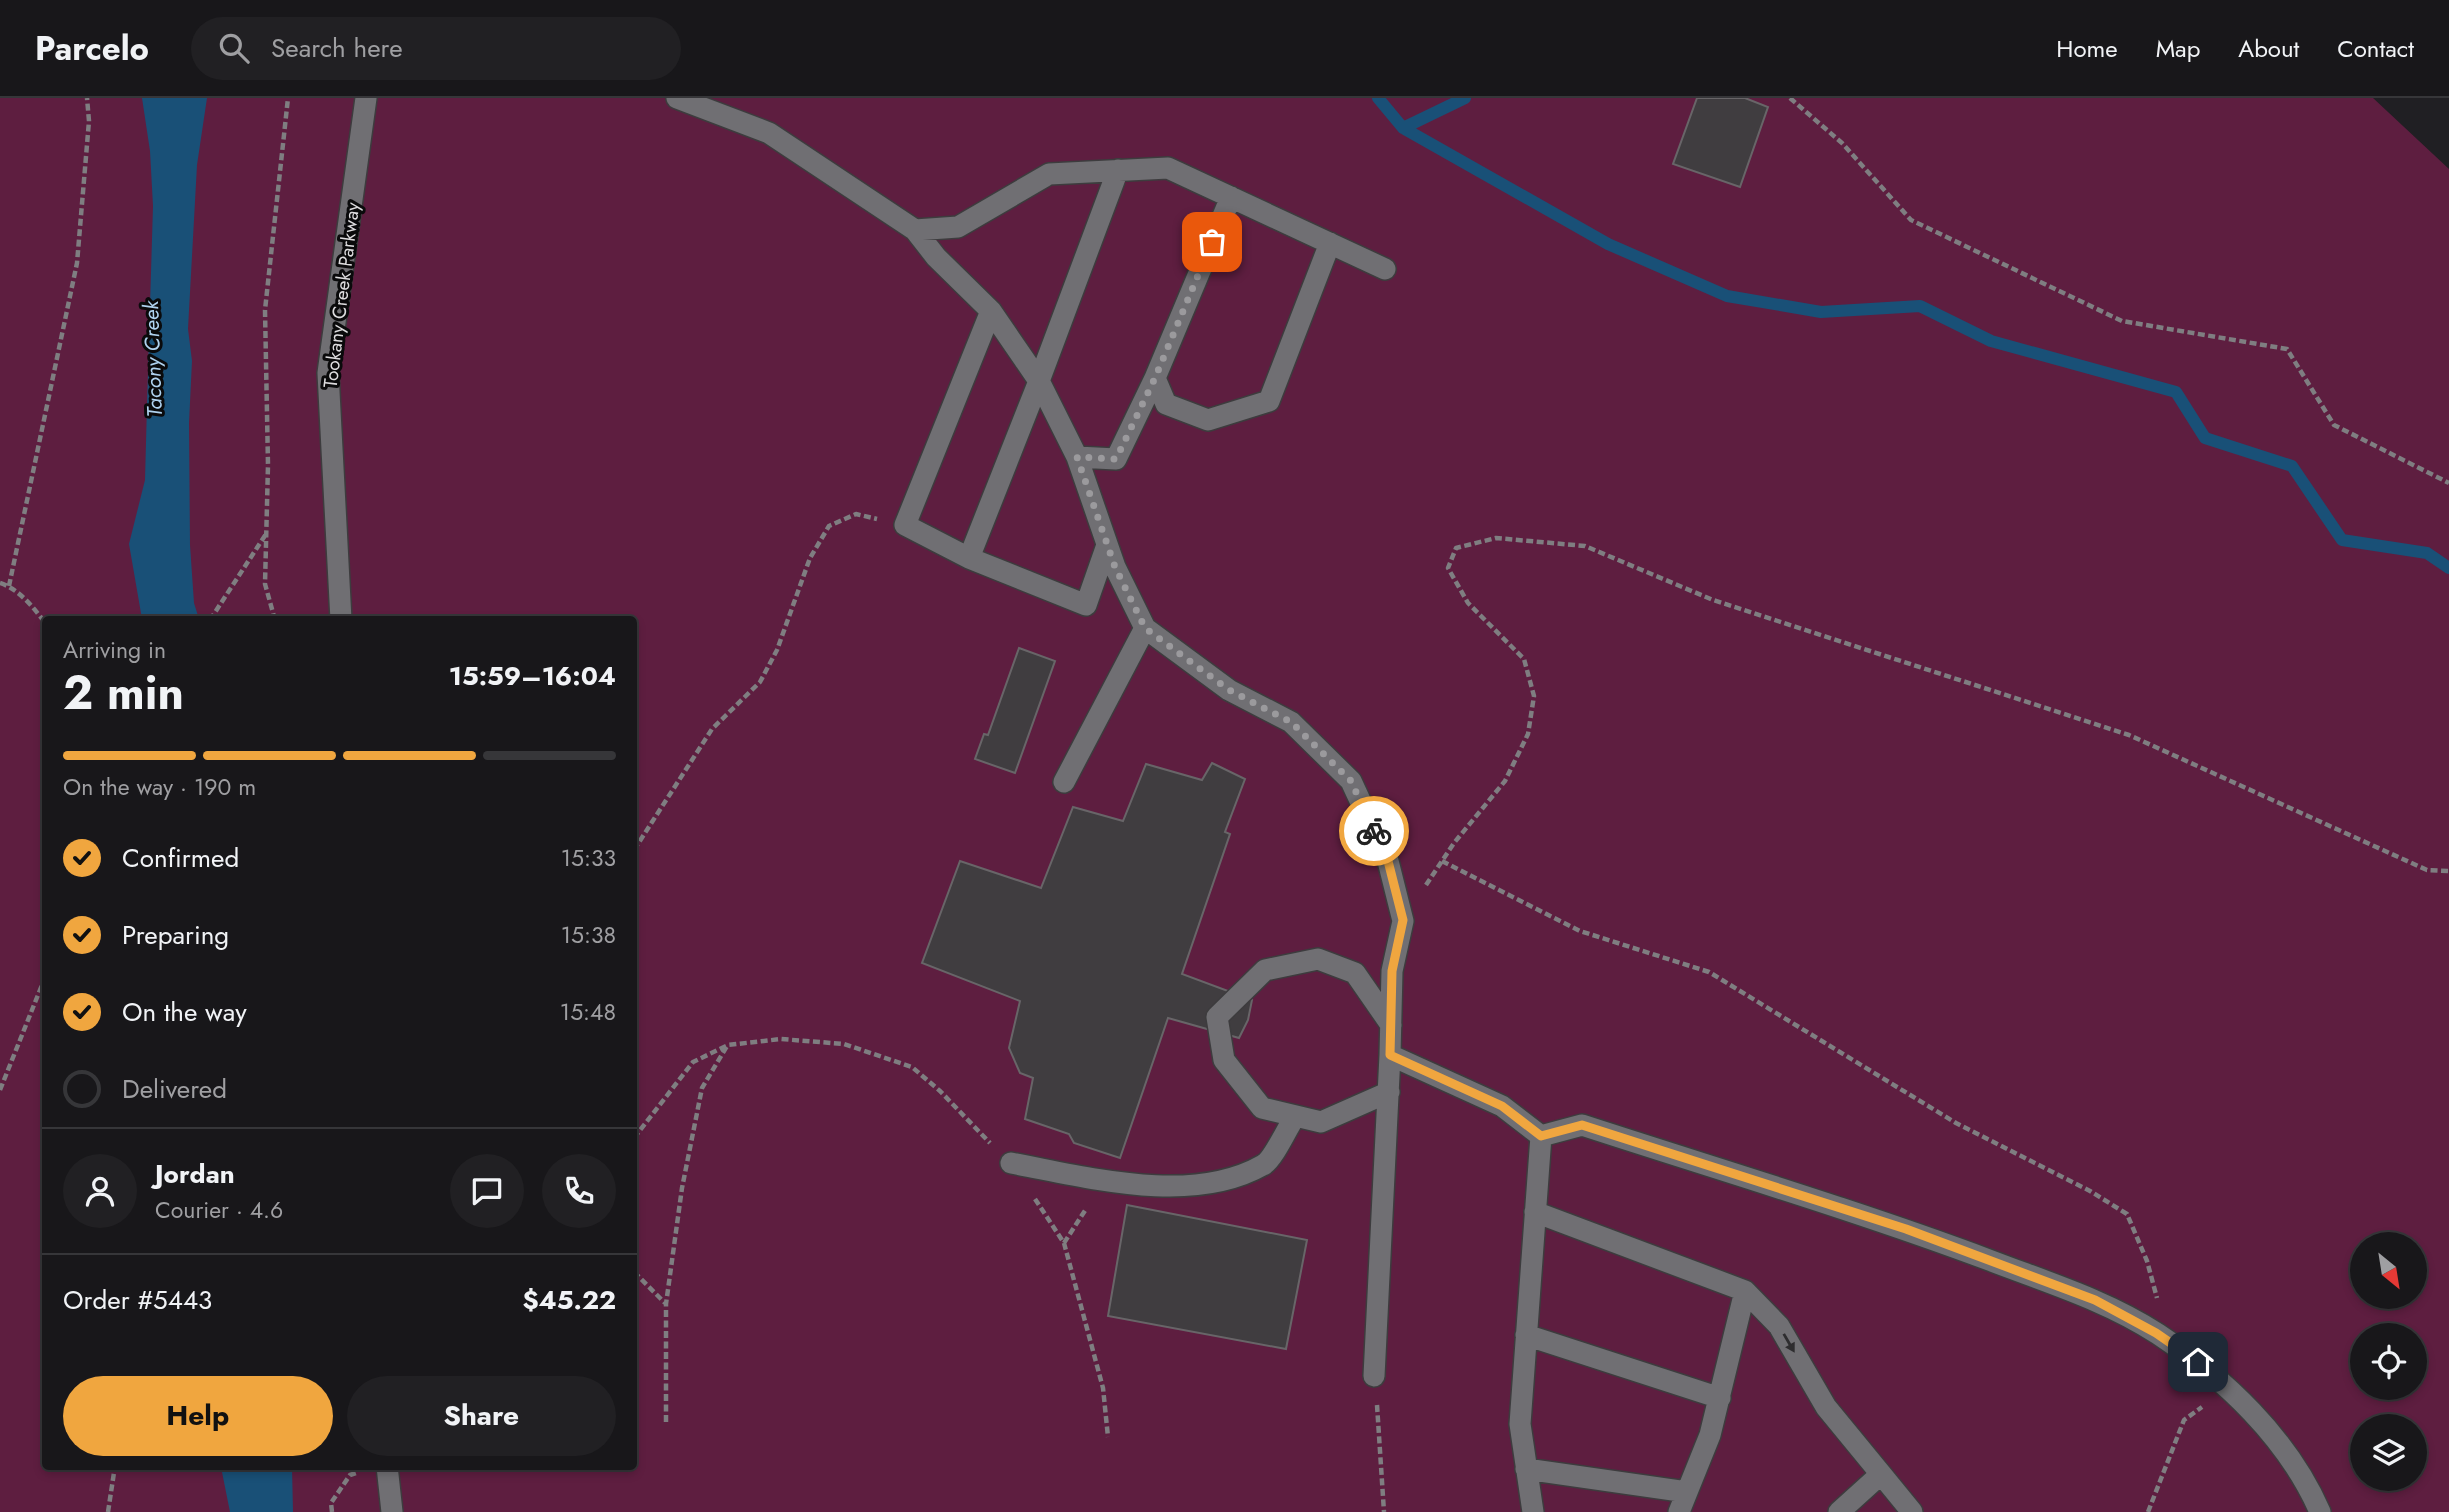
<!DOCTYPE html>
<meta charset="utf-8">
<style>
:root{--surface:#18171a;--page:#212023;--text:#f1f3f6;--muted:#9f9fa2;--line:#363639;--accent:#f0a63f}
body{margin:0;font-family:Jost,sans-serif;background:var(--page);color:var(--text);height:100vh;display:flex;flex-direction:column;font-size:26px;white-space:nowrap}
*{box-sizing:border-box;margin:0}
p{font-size:23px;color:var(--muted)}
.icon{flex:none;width:38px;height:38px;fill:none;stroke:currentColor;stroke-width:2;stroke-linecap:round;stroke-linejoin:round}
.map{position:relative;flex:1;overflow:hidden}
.sheet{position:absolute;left:42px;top:518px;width:595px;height:854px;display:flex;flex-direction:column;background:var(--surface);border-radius:7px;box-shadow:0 4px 10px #0003,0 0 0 2px var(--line)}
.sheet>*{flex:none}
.needle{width:46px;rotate:150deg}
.tools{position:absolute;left:2350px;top:1134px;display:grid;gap:14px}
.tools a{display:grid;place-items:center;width:77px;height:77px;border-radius:50%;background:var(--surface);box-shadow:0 4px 10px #0003,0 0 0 2px var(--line);font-size:35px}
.pin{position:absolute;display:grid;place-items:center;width:60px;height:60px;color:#fff;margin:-30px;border-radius:14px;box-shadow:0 4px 10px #0006}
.courier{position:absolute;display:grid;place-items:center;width:70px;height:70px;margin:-35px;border:5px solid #f0a63f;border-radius:50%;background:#fff;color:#222;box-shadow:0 2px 9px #0007}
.overview em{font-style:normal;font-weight:700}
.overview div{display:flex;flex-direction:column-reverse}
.overview{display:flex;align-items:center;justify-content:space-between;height:119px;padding:0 21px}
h1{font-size:46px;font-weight:700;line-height:52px}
.bar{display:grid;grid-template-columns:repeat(4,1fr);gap:10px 7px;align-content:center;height:84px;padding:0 21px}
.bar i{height:9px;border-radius:5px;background:var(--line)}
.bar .current{background:var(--accent)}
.bar p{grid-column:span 4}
.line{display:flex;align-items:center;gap:18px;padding:0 21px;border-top:2px solid var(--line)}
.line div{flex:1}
.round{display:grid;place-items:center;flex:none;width:74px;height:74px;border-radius:37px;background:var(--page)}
ol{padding:0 21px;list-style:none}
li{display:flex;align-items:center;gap:21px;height:77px}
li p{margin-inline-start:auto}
li .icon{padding:7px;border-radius:50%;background:var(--accent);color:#111;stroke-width:4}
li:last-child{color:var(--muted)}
li i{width:38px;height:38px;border:4px solid var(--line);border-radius:50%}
.action{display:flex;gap:14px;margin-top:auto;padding:14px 21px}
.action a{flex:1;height:80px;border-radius:42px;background:var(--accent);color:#111;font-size:28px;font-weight:700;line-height:80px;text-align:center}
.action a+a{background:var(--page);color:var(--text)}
header{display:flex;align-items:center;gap:42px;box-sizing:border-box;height:98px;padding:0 35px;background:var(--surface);border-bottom:2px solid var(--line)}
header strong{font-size:33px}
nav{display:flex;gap:38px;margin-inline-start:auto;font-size:24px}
.search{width:490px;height:63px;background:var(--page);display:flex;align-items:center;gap:18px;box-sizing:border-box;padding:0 24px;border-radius:38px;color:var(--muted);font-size:26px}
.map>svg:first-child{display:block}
.green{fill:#5e1e40;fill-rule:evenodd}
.water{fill:#195077}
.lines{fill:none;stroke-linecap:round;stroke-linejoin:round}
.stream{stroke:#195077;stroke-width:12}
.building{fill:#403d40;stroke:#686568;stroke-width:2}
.lane-casing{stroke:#3d3c3e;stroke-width:24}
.secondary-casing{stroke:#3d3c3e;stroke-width:24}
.path{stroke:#7f7e81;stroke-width:4.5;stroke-dasharray:7 3.5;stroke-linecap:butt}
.lane{stroke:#706f73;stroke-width:21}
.secondary{stroke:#706f73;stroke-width:21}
.oneway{fill:#2e2d2f}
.done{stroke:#9b9a9d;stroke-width:7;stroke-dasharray:0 12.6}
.route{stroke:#f0a63f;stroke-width:9}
.labels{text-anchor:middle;stroke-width:6;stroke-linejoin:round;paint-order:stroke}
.street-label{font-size:19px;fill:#dddcde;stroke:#0a0a0b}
.water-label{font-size:21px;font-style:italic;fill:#afd2ef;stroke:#0a0a0b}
</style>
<header>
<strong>Parcelo</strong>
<div class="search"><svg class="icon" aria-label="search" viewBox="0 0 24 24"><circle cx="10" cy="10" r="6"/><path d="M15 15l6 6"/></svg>Search here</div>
<nav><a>Home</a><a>Map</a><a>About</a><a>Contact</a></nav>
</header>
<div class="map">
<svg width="2449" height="1414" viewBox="0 0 2449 1414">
<rect width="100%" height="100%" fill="#201f23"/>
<!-- green -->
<path class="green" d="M0,0H2373L2449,71V1414H0ZM46,522H634V1368H46ZM2362,1146H2415V1199H2362ZM2362,1237H2415V1290H2362ZM2362,1328H2415V1381H2362Z"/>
<!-- water -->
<path class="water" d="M142,0H207L197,67L188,231L192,263L189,325L190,447L194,505L199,521H142L129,446L145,382L147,307L153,108L150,53Z
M221,1369H292L293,1414H230Z"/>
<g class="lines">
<!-- stream -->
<path class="stream" d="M1378,0L1403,30L1465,0
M1403,30L1608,146L1727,198L1821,214L1920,208L1991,243L2176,294L2205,340L2292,368L2342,442L2427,455L2449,470"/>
</g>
<!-- building -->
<path class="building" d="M1697,0H1745L1768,9L1740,89L1673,66Z
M1019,550L1055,563L1015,675L975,661L984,636L988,637Z
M1212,665L1245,681L1225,734L1230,736L1182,876L1252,902L1248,922L1239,940L1168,920L1120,1060L1074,1045L1069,1036L1025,1021L1033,980L1020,975L1009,950L1020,903L922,865L960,763L1041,790L1073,709L1123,723L1146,666L1202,682Z
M1127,1107L1307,1142L1286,1251L1108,1218Z"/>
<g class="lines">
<!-- lane casing -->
<g class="lane-casing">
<path id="lane" d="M677,0L769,35L915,132L958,129L1049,76L1168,70L1385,171
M1118,72L1039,283L1077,359L1116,361L1155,280
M1231,99L1155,280L1166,306L1208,322L1269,303L1330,145
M915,132L936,159L991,213L1039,283L969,460
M991,213L905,427L969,460L1086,507L1107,447
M1077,359L1115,469L1145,530L1229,592L1291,624L1351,683L1388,763L1403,823L1392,873L1390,957L1502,1008L1541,1038L1520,1326L1533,1414
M1064,684L1145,530
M1389,994L1321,1024L1262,1010L1224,962L1217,919L1265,872L1318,861L1355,875L1391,927
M1541,1038L1582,1027C1717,1071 1855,1112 1989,1162C2046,1184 2106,1202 2158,1236C2224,1280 2288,1340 2320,1414
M1011,1065C1087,1079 1191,1108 1263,1067C1273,1062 1288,1029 1295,1018
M1535,1114L1745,1193L1779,1228L1826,1309L1881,1376
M1526,1237L1720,1300
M1374,1278L1390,957
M1526,1371L1687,1394
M1679,1414L1710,1337L1745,1193
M1839,1414L1881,1376L1912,1414"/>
</g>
<!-- secondary casing -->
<g class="secondary-casing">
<path id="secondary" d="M341,522L328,275L366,0
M387,1368L392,1414"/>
</g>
<!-- path -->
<path class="path" d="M1790,0L1842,45L1911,122L2122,223L2287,251L2334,327L2449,385
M0,485C19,491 34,510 46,526
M9,488L77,165L89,23L87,0
M210,522L266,436
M275,522L265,486L268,367L265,212L288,0
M634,752L712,631L760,584L777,552L810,460L829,428L856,416L877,421
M1442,763L1580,833L1709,874L1956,1025L2090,1093L2127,1116L2147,1163L2157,1200
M1426,787L1454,745L1505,683L1528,636L1534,598L1524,561L1468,505L1448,470L1456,450L1496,440L1585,448L1713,502L2129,637L2427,772L2449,773
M0,992L46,877
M634,1040L693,964L728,947L781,941L844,946L912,969L940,993L990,1045
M1035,1101L1064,1145L1103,1290L1108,1339
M1064,1145L1086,1111
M634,1174L665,1205
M1377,1307L1384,1414
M666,1324V1206L682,1090L702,990L727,948
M108,1414L115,1368
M332,1414L331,1405L350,1377L359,1374
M2148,1414L2184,1322L2202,1309"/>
<!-- lane -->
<use href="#lane" class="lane"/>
<!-- secondary -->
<use href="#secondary" class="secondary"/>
</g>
<!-- one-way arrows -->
<defs><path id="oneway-solid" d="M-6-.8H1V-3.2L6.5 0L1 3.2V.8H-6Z" transform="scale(1.75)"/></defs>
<use class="oneway" href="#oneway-solid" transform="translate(1789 1245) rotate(60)"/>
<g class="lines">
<!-- done -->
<path class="done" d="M1212,144L1155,280L1116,361L1077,359L1115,469L1145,530L1229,592L1291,624L1351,683L1374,733"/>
<!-- route -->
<path class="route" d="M1374,733L1388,763L1403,822L1392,873L1390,957L1502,1008L1541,1038L1582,1027L1906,1131L2095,1202L2156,1235L2198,1264"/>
</g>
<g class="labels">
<!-- street labels -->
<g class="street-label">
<text transform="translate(341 197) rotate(-83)" y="7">Tookany Creek Parkway</text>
</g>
<!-- water labels -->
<g class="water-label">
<text transform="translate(153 261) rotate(-92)" y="7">Tacony Creek</text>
</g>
</g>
</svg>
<div class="tools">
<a><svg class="needle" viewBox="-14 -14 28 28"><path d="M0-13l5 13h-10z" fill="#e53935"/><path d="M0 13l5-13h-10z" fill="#9f9fa2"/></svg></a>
<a><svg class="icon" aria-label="locate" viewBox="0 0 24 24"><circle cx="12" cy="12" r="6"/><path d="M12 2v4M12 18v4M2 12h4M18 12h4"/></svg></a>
<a><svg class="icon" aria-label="layers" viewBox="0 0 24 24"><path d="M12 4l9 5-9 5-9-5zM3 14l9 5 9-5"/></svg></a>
</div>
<div class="pin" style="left:1212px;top:144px;background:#ea580c"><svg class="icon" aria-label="bag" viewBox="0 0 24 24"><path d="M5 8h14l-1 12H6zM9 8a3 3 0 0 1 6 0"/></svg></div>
<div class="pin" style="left:2198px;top:1264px;background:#1f2937"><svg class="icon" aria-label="home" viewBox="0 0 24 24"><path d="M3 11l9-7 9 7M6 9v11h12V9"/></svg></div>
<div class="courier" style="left:1374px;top:733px"><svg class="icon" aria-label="bike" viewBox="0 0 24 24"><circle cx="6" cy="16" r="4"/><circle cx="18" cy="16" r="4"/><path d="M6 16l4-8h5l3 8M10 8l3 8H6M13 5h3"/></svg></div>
<section class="sheet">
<div class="overview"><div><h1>2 min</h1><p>Arriving in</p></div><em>15:59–16:04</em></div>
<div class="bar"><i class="current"></i><i class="current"></i><i class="current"></i><i></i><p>On the way · 190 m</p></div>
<ol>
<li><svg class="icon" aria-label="check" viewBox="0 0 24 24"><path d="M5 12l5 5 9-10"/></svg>Confirmed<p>15:33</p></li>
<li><svg class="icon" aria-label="check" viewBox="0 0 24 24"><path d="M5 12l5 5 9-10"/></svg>Preparing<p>15:38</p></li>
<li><svg class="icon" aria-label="check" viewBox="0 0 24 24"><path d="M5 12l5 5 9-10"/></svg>On the way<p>15:48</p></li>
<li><i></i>Delivered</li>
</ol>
<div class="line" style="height:126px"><a class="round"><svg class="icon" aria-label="person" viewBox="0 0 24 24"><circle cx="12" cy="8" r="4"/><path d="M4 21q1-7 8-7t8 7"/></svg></a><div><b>Jordan</b><p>Courier · 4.6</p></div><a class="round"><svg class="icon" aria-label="chat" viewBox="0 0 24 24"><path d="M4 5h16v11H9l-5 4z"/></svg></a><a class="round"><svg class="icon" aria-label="phone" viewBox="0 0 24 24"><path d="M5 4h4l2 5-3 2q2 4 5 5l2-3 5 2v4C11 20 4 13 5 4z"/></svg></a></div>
<div class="line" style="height:91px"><div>Order #5443</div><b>$45.22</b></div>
<div class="action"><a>Help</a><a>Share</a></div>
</section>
</div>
